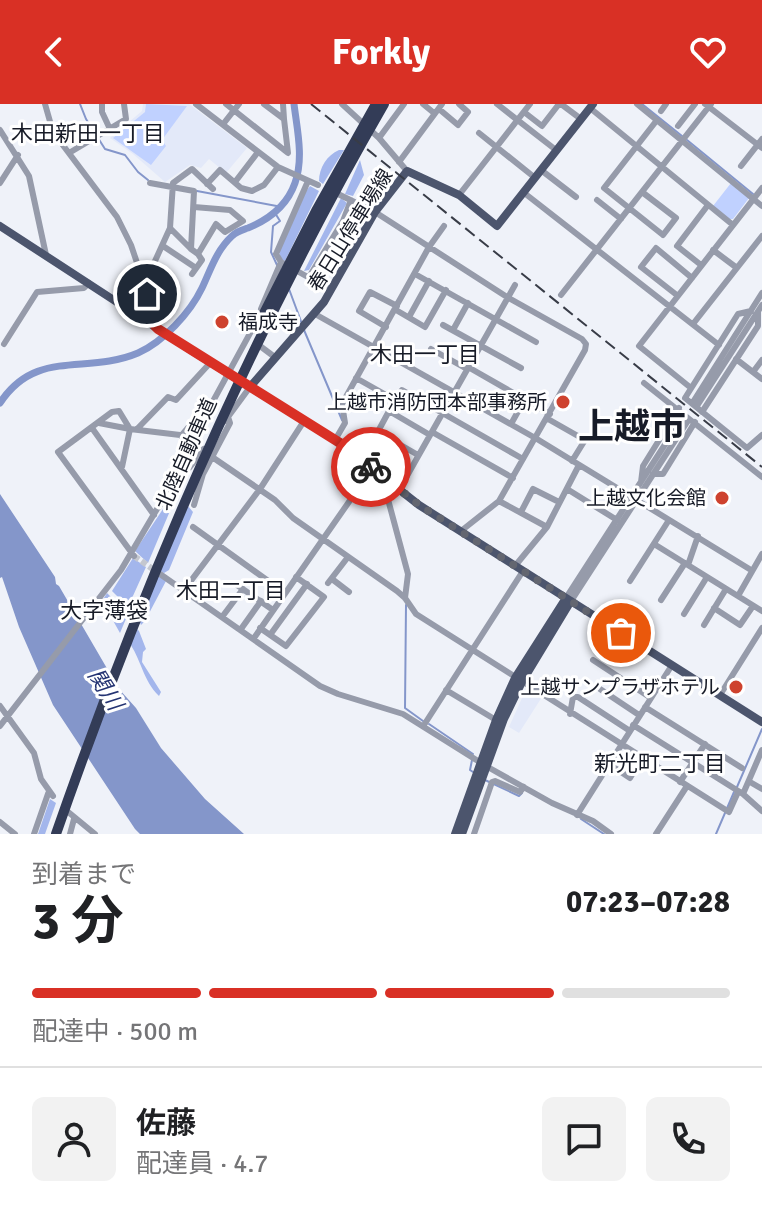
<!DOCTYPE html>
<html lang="ja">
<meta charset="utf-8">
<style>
:root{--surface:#fff;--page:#f2f2f2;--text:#202124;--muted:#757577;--line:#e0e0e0;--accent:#d93025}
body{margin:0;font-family:Signika,"Noto Sans JP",sans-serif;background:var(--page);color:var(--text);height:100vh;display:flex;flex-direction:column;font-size:30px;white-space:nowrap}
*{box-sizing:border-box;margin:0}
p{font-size:26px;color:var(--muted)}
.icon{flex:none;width:44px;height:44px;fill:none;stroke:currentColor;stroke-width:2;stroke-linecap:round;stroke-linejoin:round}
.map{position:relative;height:730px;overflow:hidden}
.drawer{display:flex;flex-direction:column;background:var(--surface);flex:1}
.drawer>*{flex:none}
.pin{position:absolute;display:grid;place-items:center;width:68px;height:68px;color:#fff;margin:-34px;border:4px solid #fff;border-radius:50%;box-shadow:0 2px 8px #0007}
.courier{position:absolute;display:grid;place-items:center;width:80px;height:80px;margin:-40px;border:6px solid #d93025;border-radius:50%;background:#fff;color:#222;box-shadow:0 2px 10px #0007}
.overview em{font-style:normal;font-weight:700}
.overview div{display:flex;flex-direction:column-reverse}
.overview{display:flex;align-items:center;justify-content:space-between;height:136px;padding:0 32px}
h1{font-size:52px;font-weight:700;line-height:60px}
.bar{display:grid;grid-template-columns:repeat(4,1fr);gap:12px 8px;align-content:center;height:96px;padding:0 32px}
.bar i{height:10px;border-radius:6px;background:var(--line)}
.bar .active{background:var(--accent)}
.bar p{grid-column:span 4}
.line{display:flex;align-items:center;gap:20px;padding:0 32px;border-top:2px solid var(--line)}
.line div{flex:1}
.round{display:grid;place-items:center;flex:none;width:84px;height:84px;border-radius:12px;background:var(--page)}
header{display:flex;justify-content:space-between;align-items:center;height:104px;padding:0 32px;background:var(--accent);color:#fff;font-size:36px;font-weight:700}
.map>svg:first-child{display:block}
.built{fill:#e3e9f9}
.green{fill:#c0d1ff}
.forest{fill:#a3b6ec}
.water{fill:#8496ca}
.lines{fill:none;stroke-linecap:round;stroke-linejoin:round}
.stream{stroke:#8496ca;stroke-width:2}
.river{stroke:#8496ca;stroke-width:7}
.minor-tunnel{stroke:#c4c7cf;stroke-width:6;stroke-dasharray:6 3;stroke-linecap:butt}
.minor{stroke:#969baa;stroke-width:6}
.major{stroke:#4c556d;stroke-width:8}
.highway{stroke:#333c57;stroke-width:10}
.rail{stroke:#383c47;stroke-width:2;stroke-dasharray:12 6;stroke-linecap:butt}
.done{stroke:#636670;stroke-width:8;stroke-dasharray:0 14.4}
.route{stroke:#d93025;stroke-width:10}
.poi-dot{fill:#ce422e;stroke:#fff;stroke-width:3}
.labels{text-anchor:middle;stroke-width:6;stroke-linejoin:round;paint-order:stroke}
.street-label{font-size:20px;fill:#171b27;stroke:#fff}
.poi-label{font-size:20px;fill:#171b27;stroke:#fff;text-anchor:end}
.neighbourhood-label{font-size:22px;fill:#171b27;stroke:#fff}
.water-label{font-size:22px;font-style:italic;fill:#243372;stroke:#fff}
.town-label{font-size:36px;font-weight:bold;fill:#171b27;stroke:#fff}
</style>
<header><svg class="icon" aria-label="back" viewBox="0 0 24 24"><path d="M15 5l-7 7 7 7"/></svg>Forkly<svg class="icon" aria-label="heart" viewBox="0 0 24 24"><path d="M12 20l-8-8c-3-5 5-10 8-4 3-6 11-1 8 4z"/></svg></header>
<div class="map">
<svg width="762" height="730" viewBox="0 0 762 730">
<rect width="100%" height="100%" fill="#eff2f9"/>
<!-- built -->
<path class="built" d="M143,0H189L247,44L226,69L209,55L201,64L190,61L165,78L133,50L110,34L142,7Z
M527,583L542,593L519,629L509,623Z"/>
<!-- green -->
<path class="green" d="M146,0L187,2L162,36L166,42L151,61L113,34L145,8Z
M731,79L749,94L733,115H729L713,102Z"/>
<!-- forest -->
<path class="forest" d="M339,46H344L323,80L319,77C319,64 327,51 339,46Z
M360,56L364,71L353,92L345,90Z
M310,82L319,87L285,157L281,155L279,148L303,91Z
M341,94L347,99L309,166L304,167Z
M171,393L175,395L148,459L135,447Z
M188,402L193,408L169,466L164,469L160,467Z
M133,454L146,463L128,503L112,487Z
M158,471L166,477L145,517L141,521L139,516Z
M107,489L128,510L120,529L102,497Z
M135,523L139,527L146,545L143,548L142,558L161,588L159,592C143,577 141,554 128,537Z
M50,695L56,699L45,730H38Z"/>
<!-- water -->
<path class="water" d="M0,390L55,473L56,480L59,482L119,585L136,604L161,644L205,695L244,730H140L135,725L53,601L19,523L2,473L0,474Z"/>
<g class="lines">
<!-- stream -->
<path class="stream" d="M80,0L86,15L105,45L125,51L138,68L148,76
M642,0L682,32
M687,36L753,90
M197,87L282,103
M275,109L280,117L273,122L271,148L277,161
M289,185L302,220
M304,226L342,316
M375,375L387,386
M406,501L405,604L423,617
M429,620L473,650
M472,656L470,666L473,668
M485,676L519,692L522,689
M737,683L762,625
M581,715L604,730
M716,730L734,688"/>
<!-- river -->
<path class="river" d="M0,299C36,244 86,271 138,249C163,238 190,209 202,184C211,165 216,147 232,132C237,127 242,126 248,124C270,115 287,102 295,79C304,54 297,25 294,0"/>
<!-- minor-tunnel -->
<path class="minor-tunnel" d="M134,452L157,468"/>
<!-- minor -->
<path class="minor" d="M45,0L53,28L117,113L131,141L156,215L155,222
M102,0V8L109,23
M196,0L278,63L318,81
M226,0L288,49L284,15
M264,0L284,15L283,0
M342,0L379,34L407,67
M423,0L434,9
M497,0L556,46
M561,0L581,15
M637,0L762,102
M705,0L762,44
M590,4L733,121
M439,5L458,21L468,8L459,0
M661,7L666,0
M524,8L542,22L559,0
M224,19L239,0
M678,22L695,0
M0,26L29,72L46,151
M479,29L534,73
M379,34L404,0
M69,49L126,15L124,0
M399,58L442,0
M741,62L762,35
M541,66L576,93
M235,78L258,48
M0,79L18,51
M150,79L194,87L191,145L170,124
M207,80L220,66L241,84L252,87L264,81L278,63
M523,88L719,241
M642,88L676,114L663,131L604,84L657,16
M338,90L375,108L507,193L582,235L586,240L585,246L499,397L461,427
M459,91L530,0
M597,96L621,115
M163,142L196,164
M191,145L198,150L216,120L225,128L243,117L230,106L194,103
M713,146L737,164
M281,158L276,150L308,77
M701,161L677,142L708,101
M192,170L202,156L198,150
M415,170L536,238
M309,173L343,117L351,96
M142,174L150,168L170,124L173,79L192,65L213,85
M561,191L711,0
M678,192L641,163L656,144L692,174
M261,205L281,158L331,186
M396,206L425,223L446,186
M751,207L738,210L685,294L747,344L762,331
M315,210L537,335L751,466
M409,213L429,177
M693,220L762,132
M443,221L521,264
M386,223L359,207L370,188L397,202
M453,226L468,199
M256,239L276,254
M4,240L37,188L84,184L89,179
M431,245L467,265
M736,255L762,275
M468,263L550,310
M753,268L762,256
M356,274L395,296L362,357
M644,279L762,373
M691,284L639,242L762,84
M395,296L402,286L523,355
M693,298L762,189
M697,302L762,201
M389,307L430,331
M702,308L758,222V208
M548,315L585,336L572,357
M225,317L250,283
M99,319L130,325L122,363
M511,320L525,295
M92,324L154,411
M138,324L168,293L176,296L211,258
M378,328L418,351
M432,328L513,374
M181,332L198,312
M335,336L345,319L342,300L429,143L444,122
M196,339L193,334L254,222
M340,339L343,352L386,388L408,470L405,494
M653,370H663L695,318
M641,378L643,362L679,304
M567,385L617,416
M386,388L399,386L515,181
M499,397L547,423L579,361
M194,401L203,370L230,319L228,313
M521,408L533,385L559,398
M193,423L285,489
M654,440L762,507
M134,452L58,348L112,308L119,307L130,325L180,331L275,396L293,414L397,487L405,494L416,510L729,708L738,688
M688,461L698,432
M515,462L547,423
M160,470L320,582L338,590L403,610L486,662L552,699L593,717L611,730
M332,475L349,488
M630,477L669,416
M328,479L348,453
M237,481L273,506
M184,486L260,385L304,317
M738,492L762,450
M566,494L684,311
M661,496L685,459
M571,497L689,315
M714,504L740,521L753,502
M684,510L707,473
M222,513L243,485
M704,521L726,485
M260,524L286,542L324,493L296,473
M241,525L261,497
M270,531L307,480
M254,534L367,372
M593,556L651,594
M600,585L639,611
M446,586L496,616
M720,591L762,524
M0,602L34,649L41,675L53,692
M645,603L742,664
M570,610L573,593H578L630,627
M424,621L523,467
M633,621L743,690L762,707
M0,622L121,466L157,405L204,345
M609,660L630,674L642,654
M680,678L705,640
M750,678L762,685
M743,690L762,646
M67,707L95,730
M577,711L672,561
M0,718L15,730
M34,730L49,687
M70,730L74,715
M474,730L492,678L495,677L520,688L524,683
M656,730L687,682"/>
<!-- major -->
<path class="major" d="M0,122L192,247L340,339L419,401L762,618
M250,283L324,198L375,108L407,67L459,91L497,122L593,0
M455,730L496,616L515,574L566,494
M462,730L504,615L522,578L571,497"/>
<!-- highway -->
<path class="highway" d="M256,225L316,107L376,0
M56,730C144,477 250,232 384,0"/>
<!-- rail -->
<path class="rail" d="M311,0L762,363"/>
</g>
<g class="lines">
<!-- done -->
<path class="done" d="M371,363L419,401L621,529"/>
<!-- route -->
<path class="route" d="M147,190L156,215L155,222L158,225L340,339L371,363"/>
</g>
<!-- markers -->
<g class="poi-dot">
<circle cx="222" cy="218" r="8"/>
<circle cx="563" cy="298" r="8"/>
<circle cx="722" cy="394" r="8"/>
<circle cx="736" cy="583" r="8"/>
</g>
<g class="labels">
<!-- street labels -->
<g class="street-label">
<text transform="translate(350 126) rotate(-58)" y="7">春日山停車場線</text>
<text transform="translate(186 350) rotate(-66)" y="7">北陸自動車道</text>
</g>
<!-- poi labels -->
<g class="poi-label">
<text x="238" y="225" text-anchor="start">福成寺</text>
<text x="547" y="305">上越市消防団本部事務所</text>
<text x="706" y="401">上越文化会館</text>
<text x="720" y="590">上越サンプラザホテル</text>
</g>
<!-- neighbourhood labels -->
<g class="neighbourhood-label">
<text x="88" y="37">木田新田一丁目</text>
<text x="425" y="258">木田一丁目</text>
<text x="231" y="494">木田二丁目</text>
<text x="104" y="514">大字薄袋</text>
<text x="660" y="667">新光町二丁目</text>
</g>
<!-- water labels -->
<g class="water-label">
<text transform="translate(106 585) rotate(58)" y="8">関川</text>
</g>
<!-- town labels -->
<g class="town-label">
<text x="632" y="335">上越市</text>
</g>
</g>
</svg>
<div class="pin" style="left:621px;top:529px;background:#ea580c"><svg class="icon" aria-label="bag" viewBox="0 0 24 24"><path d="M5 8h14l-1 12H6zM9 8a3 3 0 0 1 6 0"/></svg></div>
<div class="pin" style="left:147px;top:190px;background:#1f2937"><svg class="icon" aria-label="home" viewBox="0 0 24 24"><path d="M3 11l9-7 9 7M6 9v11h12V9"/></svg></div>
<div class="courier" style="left:371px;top:363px"><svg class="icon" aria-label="bike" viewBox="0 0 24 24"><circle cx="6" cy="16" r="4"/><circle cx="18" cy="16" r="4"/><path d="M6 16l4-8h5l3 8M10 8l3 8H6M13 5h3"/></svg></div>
</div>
<section class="drawer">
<div class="overview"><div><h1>3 分</h1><p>到着まで</p></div><em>07:23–07:28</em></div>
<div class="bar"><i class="active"></i><i class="active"></i><i class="active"></i><i></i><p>配達中 · 500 m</p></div>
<div class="line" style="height:144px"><a class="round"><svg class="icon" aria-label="person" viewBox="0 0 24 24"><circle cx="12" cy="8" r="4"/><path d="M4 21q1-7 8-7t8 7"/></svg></a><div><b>佐藤</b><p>配達員 · 4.7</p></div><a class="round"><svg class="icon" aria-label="chat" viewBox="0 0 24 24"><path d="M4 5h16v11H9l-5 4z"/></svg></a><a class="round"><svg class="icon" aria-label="phone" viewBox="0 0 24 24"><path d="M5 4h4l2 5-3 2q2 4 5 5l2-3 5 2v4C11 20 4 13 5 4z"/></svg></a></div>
</section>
